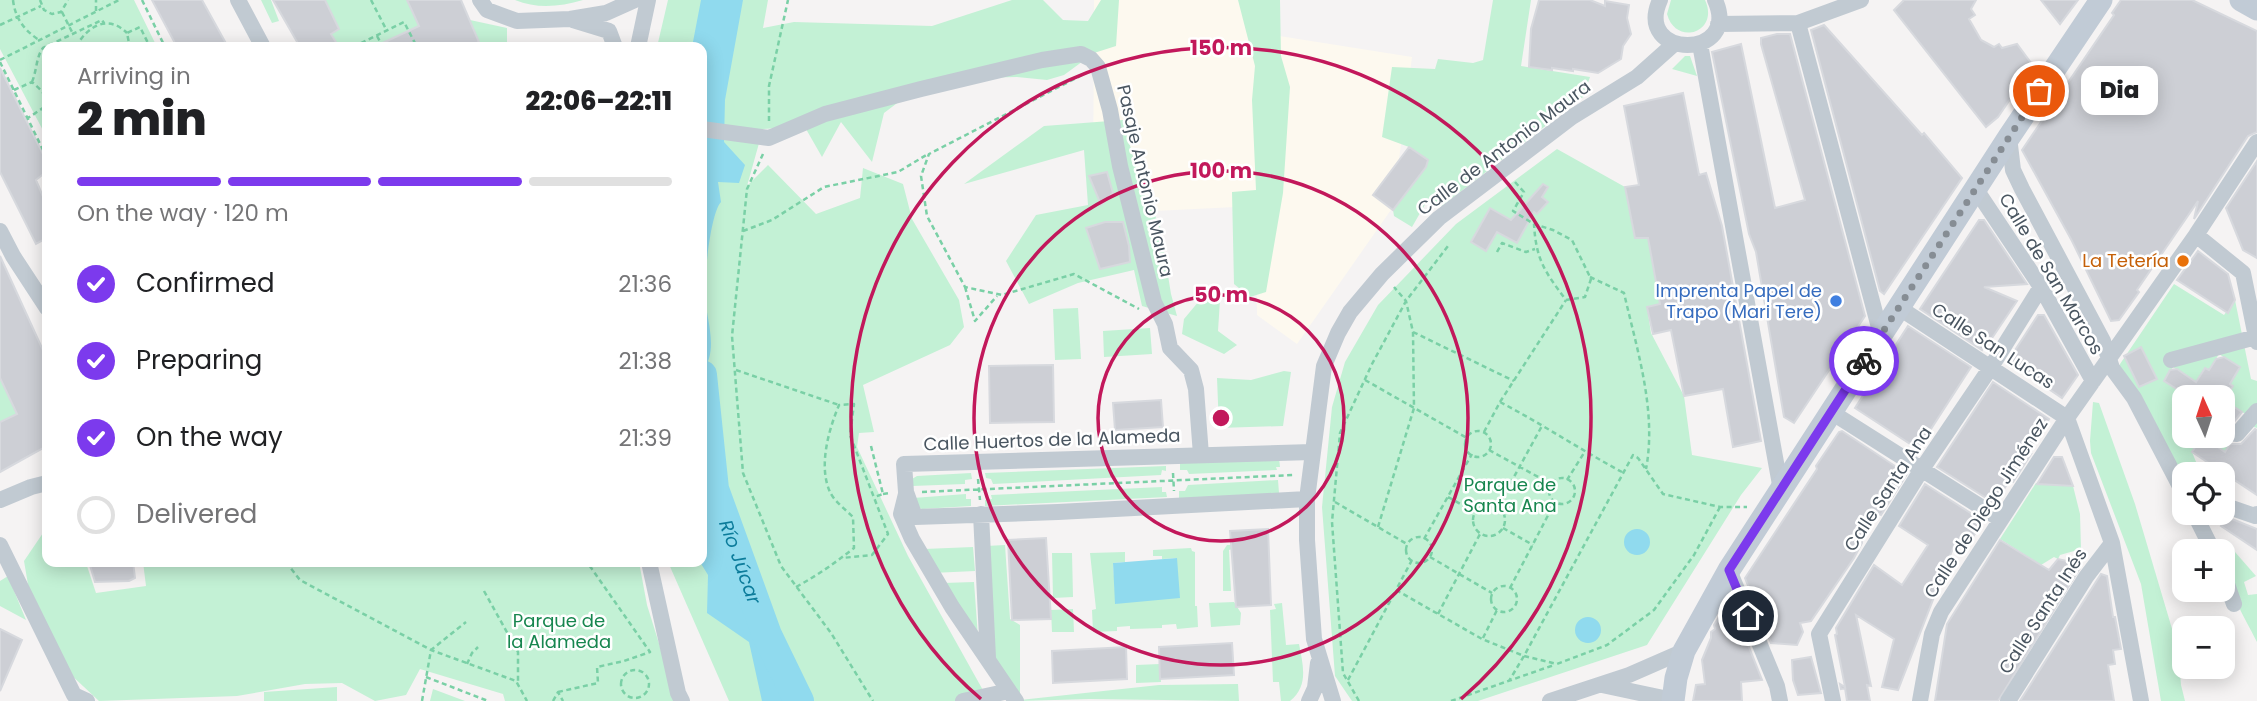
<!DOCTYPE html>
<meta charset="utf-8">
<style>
:root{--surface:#fff;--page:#f6f6f6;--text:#202124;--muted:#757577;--line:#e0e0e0;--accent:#7c3aed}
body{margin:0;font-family:Poppins,sans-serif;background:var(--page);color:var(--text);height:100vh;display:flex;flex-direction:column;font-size:26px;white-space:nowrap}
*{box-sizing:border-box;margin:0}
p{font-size:23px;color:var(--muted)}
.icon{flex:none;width:38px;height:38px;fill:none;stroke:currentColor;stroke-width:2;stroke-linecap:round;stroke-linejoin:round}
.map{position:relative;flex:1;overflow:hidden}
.details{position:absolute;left:42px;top:42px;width:665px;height:525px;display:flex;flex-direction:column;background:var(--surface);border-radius:14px;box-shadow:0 4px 18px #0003}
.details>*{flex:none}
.needle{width:46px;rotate:357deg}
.fabs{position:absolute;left:2172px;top:385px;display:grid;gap:14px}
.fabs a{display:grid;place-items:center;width:63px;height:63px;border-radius:14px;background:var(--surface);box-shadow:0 4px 18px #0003;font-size:35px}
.pin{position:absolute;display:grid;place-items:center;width:60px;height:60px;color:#fff;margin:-30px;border:4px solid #fff;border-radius:50%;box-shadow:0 2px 7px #0007}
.courier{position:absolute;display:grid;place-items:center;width:70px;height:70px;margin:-35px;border:5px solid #7c3aed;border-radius:50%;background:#fff;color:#222;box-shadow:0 2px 9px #0007}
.bubble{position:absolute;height:49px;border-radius:14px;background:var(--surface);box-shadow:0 4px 18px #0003;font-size:23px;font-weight:800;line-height:49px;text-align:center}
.head em{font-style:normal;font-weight:800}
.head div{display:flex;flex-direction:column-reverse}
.head{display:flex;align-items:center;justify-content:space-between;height:119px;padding:0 35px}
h1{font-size:46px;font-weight:800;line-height:52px}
.bar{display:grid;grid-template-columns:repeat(4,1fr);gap:10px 7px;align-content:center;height:84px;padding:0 35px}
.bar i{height:9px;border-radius:5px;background:var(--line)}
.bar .on{background:var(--accent)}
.bar p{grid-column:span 4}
ol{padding:0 35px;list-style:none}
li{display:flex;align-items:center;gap:21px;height:77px}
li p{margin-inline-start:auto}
li .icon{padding:7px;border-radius:50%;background:var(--accent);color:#fff;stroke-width:4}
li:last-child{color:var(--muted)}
li i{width:38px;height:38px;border:4px solid var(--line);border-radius:50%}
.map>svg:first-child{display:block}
.commercial{fill:#fdf9ef}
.green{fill:#c3f1d5}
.water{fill:#90daee}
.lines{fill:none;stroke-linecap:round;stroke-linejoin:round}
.river{stroke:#90daee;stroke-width:30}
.building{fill:#cdcfd5;stroke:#d7d9de;stroke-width:2}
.path{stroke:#7ad0a6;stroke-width:2.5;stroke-dasharray:5 3.5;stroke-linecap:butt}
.street{stroke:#c1cad2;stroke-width:16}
.secondary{stroke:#c1cbd6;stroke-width:23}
.done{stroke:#868d94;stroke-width:7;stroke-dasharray:0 12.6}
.route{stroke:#7c3aed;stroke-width:9}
.ring{fill:none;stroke:#c2185b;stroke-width:3.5}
.food-dot{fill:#e8710a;stroke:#fff;stroke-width:2.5}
.shop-dot{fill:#3f7fe0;stroke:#fff;stroke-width:2.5}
.labels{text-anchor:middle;stroke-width:5;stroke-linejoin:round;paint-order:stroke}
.street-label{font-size:18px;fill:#4a5661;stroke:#fff}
.food-label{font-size:18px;fill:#c56008;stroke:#fff;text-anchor:end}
.shop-label{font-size:18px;fill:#366cbe;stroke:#fff;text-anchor:end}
.park-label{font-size:18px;fill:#17864f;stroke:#fff}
.water-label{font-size:19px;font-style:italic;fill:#0c7c9b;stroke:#fff}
.centre{fill:#c2185b;stroke:#fff;stroke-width:3.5}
.ring-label{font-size:21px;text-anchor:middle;font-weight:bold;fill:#c2185b;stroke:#fff;stroke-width:5;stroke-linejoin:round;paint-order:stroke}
</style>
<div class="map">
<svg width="2257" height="701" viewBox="0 0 2257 701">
<rect width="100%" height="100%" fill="#f5f3f3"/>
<!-- commercial -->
<path class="commercial" d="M1094,0H1264L1260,33L1412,57L1393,207L1297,344L1257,315L1256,206L1093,214Z"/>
<!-- green -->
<path class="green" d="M0,0H134L157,47H47V138L0,49Z
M261,0H271L279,21L272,23Z
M325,0H407L413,13L432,6L447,34L394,38L376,47H339L331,34L339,29Z
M515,0H583C559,7 537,9 515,0Z
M668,0H768L763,28L794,22L932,26L1012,0H1043L1063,20L1088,21L1101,0H1119L1116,46L1094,53L1064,75L1047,80L1017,77L929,79L884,113L872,162L841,122L822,157L802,122L780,128L763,129L747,186L768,165L816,214L860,198L863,168L903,184L912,219L959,300L964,327L950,345L863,385L874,432L859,433L857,447L908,556L989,701H729L668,562H702V47H657Z
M1238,0H1280L1281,56L1290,87L1283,193L1266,292L1250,297L1234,284L1232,192L1256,190L1252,100L1255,66Z
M1493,0H1531L1521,66L1590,77L1583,97L1442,206L1427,201L1412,227L1394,216L1393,210L1426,167L1428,160L1409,147L1382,137L1392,67L1435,69L1438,59L1473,63L1483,60Z
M1671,0H1705C1720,32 1676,47 1667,14Z
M470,20L507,28V47H469L479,42Z
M522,44H585L580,47H514Z
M1685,56H1690L1697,76L1672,69Z
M1123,120L1142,189L1160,226L1171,294L1177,316L1142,306L1134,270L1078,283L1029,304L1006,261L1036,215L1088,205L1084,150L964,184L1044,126Z
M1557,149L1625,187L1635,238H1648L1669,302L1647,307L1651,333L1684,396L1692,455L1762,468L1741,495L1647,645L1478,701H1352L1335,676L1322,507L1332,407L1345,362L1378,305L1456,224Z
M2174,284L2224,315L2235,300L2251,379L2257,381V428L2248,425L2247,415L2224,400L2233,386L2230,384L2239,367L2219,354L2209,370L2205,368L2196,382L2173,367L2164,381L2189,397H2184V436H2222L2223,419L2239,429L2225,452L2201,437L2192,452L2201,474H2184V483L2118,367Z
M1220,300L1218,331L1237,345L1224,354L1182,334L1184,319L1199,301Z
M1078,308L1081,359L1055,360L1053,309Z
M1150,328L1152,354L1104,357L1103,331Z
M1284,371L1291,372L1283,426L1219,428L1217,378L1251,380Z
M0,379L17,414L0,422Z
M2093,402L2099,403L2135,504L2178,649L2181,685L2185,701H2161L2141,584L2091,453L2090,441Z
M1279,458L1280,467H1276L1277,470L1189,474L1187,470H1180V463Z
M1166,466V471L1162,470L1161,475L993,484L991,479L986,478L985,473Z
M971,473L972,479L965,480V484L912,486V479L917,476Z
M1278,480L1279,493L1179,499V491H1185L1188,485Z
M2036,483L2073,486L2080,514L2081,549L2060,555L2058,559L2054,557L2041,565L2000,539Z
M1162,487V492H1166L1167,497L985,506V500L992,499L991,495Z
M966,494V499H971V506L922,509L914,506L913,498Z
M47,532V562L86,563L96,593L146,586L143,562H639L647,605L677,701H505L503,694L420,669L406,695L375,701L342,683L305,684L237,696L99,701L68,672L32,608L24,561L43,533Z
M2229,541L2235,552L2256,576L2244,582L2248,595L2257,594V642C2243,614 2223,583 2222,551H2218L2217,548Z
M1005,545L1010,619L1020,625V700L1159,685L1238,684L1239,701L1089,699L1020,701L992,656L986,546Z
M1227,545H1231L1232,549L1229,550L1231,591H1223V551Z
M973,547L975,571L932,573L924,549Z
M1191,548L1192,551L1195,552V606H1197L1198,627L1177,629L1176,624L1162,625V628L1130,629V626L1117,627V631L1093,632L1092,610L1096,609L1090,553L1125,552V562L1113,563L1116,604L1177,558L1162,559V556H1153V550Z
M1052,553H1072L1073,597L1053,598Z
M8,576L26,620L0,606V581Z
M974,582L978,637L943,583Z
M1234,602L1241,613L1240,625L1211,627L1209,603Z
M1282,603L1286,645L1299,644C1303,665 1309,686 1290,701H1281L1279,682H1273L1270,610L1276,609L1274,604Z
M1073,609L1074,632H1052L1051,610Z
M1160,664L1161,682L1136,683V665Z
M337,687V701H264V692Z
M433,689L465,701H430Z"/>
<!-- water -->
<path class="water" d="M701,0H743L725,100L724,142L745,165L739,183L718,182L721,202C710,214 704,280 705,298C707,321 719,352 702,371V47H692Z
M702,423L716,441L725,477L726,512L718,518C739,538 747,553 757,580L743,591L768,605L802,681L791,679L786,694L802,701H762L749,642L707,613L708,575L700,562Z
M1624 542a13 13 0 1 1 26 0a13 13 0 1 1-26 0Z
M1177,558L1180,598L1115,604L1113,563Z
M1575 630a13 13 0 1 1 26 0a13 13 0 1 1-26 0Z"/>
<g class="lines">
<!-- river -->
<path class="river" id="s1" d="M702,375L714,489L767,635L799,701"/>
</g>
<!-- building -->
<path class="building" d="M152,0H202L228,47H177Z
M273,0H325L339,29L331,34L339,47H300Z
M407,0H461L479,42L469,47H374L419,26Z
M1539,0H1590L1605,6V1L1629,5L1627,18L1631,34L1623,46L1621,59L1598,73L1573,69V71L1552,68V70L1529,67L1531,29Z
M1904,0H1976L1971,9L1975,15L1969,19L1981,40L1994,47L1999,44L2002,48L2017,44L2034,67L2019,91L2013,95L1998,117L1986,127L1894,10Z
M2041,0H2078L2060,24Z
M2121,0H2192L2257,31V132L2248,136L2194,219L2198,201L2137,290L2139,292L2119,320L2111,321L2072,241L2022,150L2114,15L2112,13Z
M1824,25L1922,135L1924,133L1962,178L1884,294L1880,291L1811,30Z
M1777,34H1790L1865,316L1794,423L1784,417L1756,252L1749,234L1712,52L1741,44L1775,208L1805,200L1761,44V38Z
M0,68L47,162V171L36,180L47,206V238L36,244L0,172Z
M1683,93L1699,175L1706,173L1722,226L1761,441L1733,447L1723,389L1684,396L1671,330L1653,334L1647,307L1660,304L1648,238H1635L1625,187L1639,185L1624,106Z
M1409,147L1428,160L1426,167L1393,210L1373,195Z
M2257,161V258L2243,250L2226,208Z
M1107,172L1113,193L1101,205L1089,176Z
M1543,184L1548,187L1542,197L1548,202L1537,214L1534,212L1517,243L1497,232L1486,251L1471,242L1490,208L1511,220Z
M1979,220H1984L2027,284L1984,287L2017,301L1986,347L1984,346L1982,350L1920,309Z
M1105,222H1123L1129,246L1130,262L1100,269L1086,228Z
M2198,251L2228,274L2235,300L2228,313L2177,280Z
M0,256L47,359V446L0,472V422L17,414L0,378Z
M2038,315H2044L2078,375L2062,398L2008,361Z
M1908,326L1971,367L1918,449L1855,408Z
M2141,347L2157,379L2139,387L2124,356Z
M2224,357L2240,367L2230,384L2233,386L2226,397H2189L2164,381L2170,370L2177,369L2196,382L2205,368L2209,370L2216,359Z
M1053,365L1054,422L990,423L989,366Z
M1993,382L2049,419L2027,454H2031L2013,482H2009L1994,503L1937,467Z
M2222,399L2242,412L2233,423L2222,419Z
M1161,400L1163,427L1115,430L1113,403Z
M2255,429L2257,430V495L2192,452L2202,436L2225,452L2230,444H2241Z
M1842,431L1907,474L1881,515L1879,514L1862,539V543L1854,558L1811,621L1800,623L1803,632L1797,645L1771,643L1745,578L1817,469L1816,466L1839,432Z
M2054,457H2062L2073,486L2037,484Z
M1925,484L1983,521L1967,546L1955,543L1898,690L1882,687L1894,639L1856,615L1871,686L1867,685L1870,701H1847L1845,688L1841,689L1840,684L1845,687L1835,635L1837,634L1836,628L1874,565L1902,585L1928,545L1899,526Z
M2227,517L2257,529V550L2221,526Z
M1268,529L1271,605L1236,607L1230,531Z
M1046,538L1051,619L1012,620L1008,540Z
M2000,540L2049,570L2058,559L2081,564L2080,568L1998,701H1935L1947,624Z
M89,562H133L135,578L129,581L95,582Z
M2101,574L2107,576L2113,617H2115L2121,649L2113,650L2115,664L2108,665L2114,701H2020Z
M1732,604L1762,680L1741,682L1742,701H1693L1696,685L1705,684L1702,660L1711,638V632L1715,629L1714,625L1721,614H1724L1725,606Z
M0,629L22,640L0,691Z
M1232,643L1234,675L1160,679L1159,647Z
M1126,647L1127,679L1053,683L1052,651Z
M1811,657L1821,693L1798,695L1793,680L1792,660Z"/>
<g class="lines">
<!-- path -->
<path class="path" d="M13,0C15,18 24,30 39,40
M40,0L44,10L52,14L61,12L68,0
M142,0L165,47
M371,0L387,31
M96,11V0
M62,12L73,34
M0,25L41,6
M377,36L383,47
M361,43L404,22L417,47
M76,47C87,26 108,14 127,33
M134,47L129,43L127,33L140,27L150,47
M0,60L119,0
M0,62L47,158
M1082,75L929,154L921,176L927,216L965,287L1002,295L1074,274L1139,309
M32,82C37,70 36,57 43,48L102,20L104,23
M14,90L32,82C40,89 48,95 46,106L28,118
M769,121V86L788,0
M763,154L747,189L732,336L743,473L781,566L831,633L873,701
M1515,182L1524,192L1513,211L1534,224L1553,230L1572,240L1591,279L1585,297L1566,300C1545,272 1536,260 1534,224
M743,231L772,220L824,187L898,172L928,154
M1497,252L1502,243L1526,252L1535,249
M1590,277L1624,293C1637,350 1657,411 1646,469
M965,287L975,321L997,296
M1413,332L1514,381
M736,370L839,405
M1365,380L1467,438
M1500,402L1566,300
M1465 444a13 13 0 1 1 26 0a13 13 0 1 1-26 0Z
M1484,432L1500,402C1542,424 1581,450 1622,472
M871,446L883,494L874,497
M1489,450L1551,484
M1173,473L1174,491
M1549 491a13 13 0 1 1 26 0a13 13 0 1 1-26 0Z
M978,479L980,500
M1567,480L1584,453
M922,492L1293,475
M883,494L890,493
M1448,497L1475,512
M1335,502L1407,544
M1473 520a16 16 0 1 1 32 0a16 16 0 1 1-32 0Z
M1498,506L1543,424
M1720,507L1694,555L1654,610L1607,645L1557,664L1524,656L1633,455L1638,458L1663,494L1720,507H1747
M1378,527L1414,408L1413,332L1406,301L1394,287
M1503,528L1533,545
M1406 550a13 13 0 1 1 26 0a13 13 0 1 1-26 0Z
M1424,539L1472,454
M1430,557L1492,593
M1412,560L1396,590L1482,639L1524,656L1509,681
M257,562H263
M286,562L300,580L431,650L516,681L527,701
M1491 599a13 13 0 1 1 26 0a13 13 0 1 1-26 0Z
M796,587C818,575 835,563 854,548L853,517C846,510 834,501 830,492C818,466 829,429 839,405L854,404L850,435L888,534L872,555L842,558
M1510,588L1555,502
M484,591L518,652V684
M1438,614L1480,534
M1483,638L1497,610
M467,664L472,653L478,647
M621 684a14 14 0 1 1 28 0a14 14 0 1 1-28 0Z
M426,677L488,701
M1348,680L1396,590
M558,692L598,683L597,667L624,661L650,652L587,562
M422,701L431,650L466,622
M553,701L558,692L563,701
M1359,701L1343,673L1332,522L1340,433L1372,364L1406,301L1448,246
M1451,701L1554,665"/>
<!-- street -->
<path class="street" d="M238,0L263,47
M480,0L487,10L517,21L570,19L606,13L635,0
M1660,0C1633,60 1742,60 1715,0
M573,20L609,31L615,47
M1798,23L1881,335
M1718,24L1798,23L1861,0
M1700,44L1781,490
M638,47L648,0
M702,129L769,138L825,114L921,89L1042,60L1081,54L1091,59L1098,67L1110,110L1120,166L1154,302L1165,324L1170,348L1191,370L1196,389L1201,455
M2009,137L2013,170L2022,189L2103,341L2112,368L2134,398L2184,494
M1975,188L2041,287L2093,381
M0,231L13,256L47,308
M2196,235L2243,273L2257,342
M1898,307L2067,418L1941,612L1932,634L1920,701
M2171,360L2256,337
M1831,412L2000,519
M2222,432L2237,434L2257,411
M906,494L901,514L912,539L952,607L1009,691
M1307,499L1058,512L915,517L906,492L904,464L1312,452
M0,500L31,487L47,483
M2223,505L2255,516L2257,514
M2194,513L2213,551
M981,514L988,658
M0,545L74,695L87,701
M649,562L678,693L682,701
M1729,570L1777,686L1780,701
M2222,570L2234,604
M1602,685L1673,700
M963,701L1009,691L1016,701
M1309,701L1315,688L1318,663
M1333,701L1314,639L1307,540V499L1324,366L1338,333L1350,312L1382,274L1439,218L1572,117L1637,77L1674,44
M1550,701L1629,675L1684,651
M1833,701L1819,634L1922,469L1991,367L2041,287
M2008,701L2086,577L2112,543
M2141,701L2112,543L2067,418L2196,235L2257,142"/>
<!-- secondary -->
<path class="secondary" d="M2241,0L2257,9
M1673,701L1676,678L1684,651L1729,570L2009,137L2101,0"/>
</g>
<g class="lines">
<!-- done -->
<path class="done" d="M1864,361L2039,91"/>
<!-- route -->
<path class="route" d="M1748,616L1729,570L1864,361"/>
</g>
<!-- distance rings -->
<g class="ring">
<circle cx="1221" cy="418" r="123"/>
<circle cx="1221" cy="418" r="247"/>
<path d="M981 699A370 370 0 1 1 1461 699"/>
</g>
<!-- markers -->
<circle class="food-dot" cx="2183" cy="261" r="7"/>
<circle class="shop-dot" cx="1836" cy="301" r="7"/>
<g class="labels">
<!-- street labels -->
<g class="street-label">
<text transform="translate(1504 148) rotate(-37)" y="6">Calle de Antonio Maura</text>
<text transform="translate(1145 181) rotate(77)" y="6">Pasaje Antonio Maura</text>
<text transform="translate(2051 274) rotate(59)" y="6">Calle de San Marcos</text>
<text transform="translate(1993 346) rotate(33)" y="6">Calle San Lucas</text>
<text transform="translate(1052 440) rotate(-2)" y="6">Calle Huertos de la Alameda</text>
<text transform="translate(1888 489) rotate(-57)" y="6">Calle Santa Ana</text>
<text transform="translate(1986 508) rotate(-57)" y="6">Calle de Diego Jiménez</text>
<text transform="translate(2043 611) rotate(-57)" y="6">Calle Santa Inés</text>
</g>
<!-- food labels -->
<g class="food-label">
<text x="2169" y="267">La Tetería</text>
</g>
<!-- shop labels -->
<g class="shop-label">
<text x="1822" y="297">Imprenta Papel de<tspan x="1822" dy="21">Trapo (Mari Tere)</tspan></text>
</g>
<!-- park labels -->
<g class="park-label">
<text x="1510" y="491">Parque de<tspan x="1510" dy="21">Santa Ana</tspan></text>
<text x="559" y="627">Parque de<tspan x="559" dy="21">la Alameda</tspan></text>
</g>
<!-- water labels -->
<g class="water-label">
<text dy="7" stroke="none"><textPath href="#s1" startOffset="192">Río Júcar</textPath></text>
</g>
</g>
<circle cx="1221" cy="418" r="10" class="centre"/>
<g class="ring-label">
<text x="1221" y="55">150 m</text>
<text x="1221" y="178">100 m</text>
<text x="1221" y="302">50 m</text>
</g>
</svg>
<div class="fabs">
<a><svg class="needle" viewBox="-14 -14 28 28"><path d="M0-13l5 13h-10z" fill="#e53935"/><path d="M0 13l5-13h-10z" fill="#757577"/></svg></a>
<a><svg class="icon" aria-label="locate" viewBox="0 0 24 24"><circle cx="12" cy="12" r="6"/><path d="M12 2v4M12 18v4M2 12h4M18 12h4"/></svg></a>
<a>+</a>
<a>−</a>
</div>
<div class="pin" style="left:2039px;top:91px;background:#ea580c"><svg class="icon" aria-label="bag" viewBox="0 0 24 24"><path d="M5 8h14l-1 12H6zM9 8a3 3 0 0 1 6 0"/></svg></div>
<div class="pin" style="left:1748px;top:616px;background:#1f2937"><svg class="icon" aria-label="home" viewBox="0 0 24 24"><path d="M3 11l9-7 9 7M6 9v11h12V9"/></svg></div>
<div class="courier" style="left:1864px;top:361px"><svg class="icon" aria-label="bike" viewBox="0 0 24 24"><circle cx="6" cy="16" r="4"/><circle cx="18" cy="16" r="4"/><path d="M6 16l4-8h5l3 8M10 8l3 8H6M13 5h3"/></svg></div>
<div class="bubble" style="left:2081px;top:66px;width:77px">Dia</div>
<section class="details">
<div class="head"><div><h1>2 min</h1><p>Arriving in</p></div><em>22:06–22:11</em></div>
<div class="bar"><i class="on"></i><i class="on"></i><i class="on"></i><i></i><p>On the way · 120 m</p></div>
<ol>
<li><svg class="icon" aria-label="check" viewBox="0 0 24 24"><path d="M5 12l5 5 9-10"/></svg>Confirmed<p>21:36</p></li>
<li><svg class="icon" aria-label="check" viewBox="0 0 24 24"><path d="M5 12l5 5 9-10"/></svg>Preparing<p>21:38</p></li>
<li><svg class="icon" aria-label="check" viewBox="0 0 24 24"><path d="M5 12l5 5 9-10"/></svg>On the way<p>21:39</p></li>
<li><i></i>Delivered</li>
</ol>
</section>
</div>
